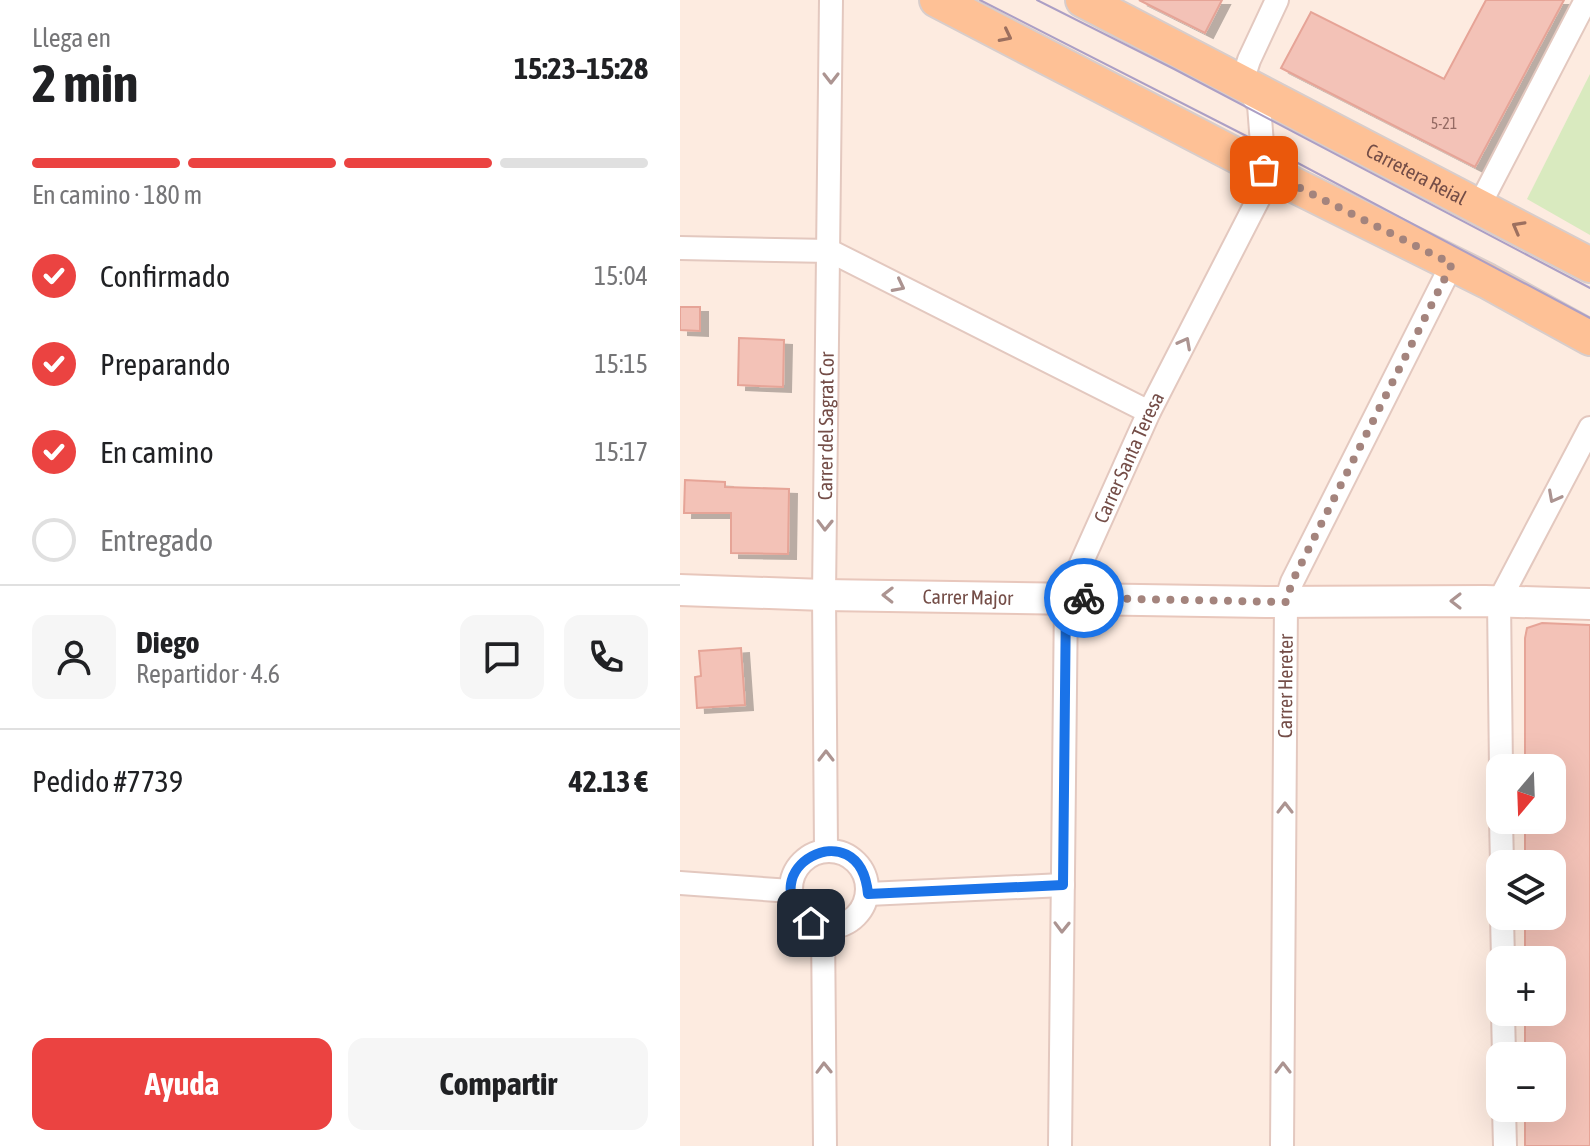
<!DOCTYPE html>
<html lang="es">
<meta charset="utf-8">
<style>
:root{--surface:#fff;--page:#f6f6f6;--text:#202124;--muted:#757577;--line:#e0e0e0;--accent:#eb4341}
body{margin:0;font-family:"Asap Condensed",sans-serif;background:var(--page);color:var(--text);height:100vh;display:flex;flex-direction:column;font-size:30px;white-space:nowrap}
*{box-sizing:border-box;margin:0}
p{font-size:26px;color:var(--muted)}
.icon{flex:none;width:44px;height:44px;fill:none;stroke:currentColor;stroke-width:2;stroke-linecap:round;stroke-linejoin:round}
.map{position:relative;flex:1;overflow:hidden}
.side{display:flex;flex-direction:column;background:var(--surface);width:680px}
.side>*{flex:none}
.needle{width:52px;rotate:199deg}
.fabs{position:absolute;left:806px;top:754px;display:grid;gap:16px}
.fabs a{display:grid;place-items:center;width:80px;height:80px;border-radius:16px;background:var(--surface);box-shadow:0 8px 32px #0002;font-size:40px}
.pin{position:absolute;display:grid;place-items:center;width:68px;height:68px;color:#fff;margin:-34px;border-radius:16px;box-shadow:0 4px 12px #0006}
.courier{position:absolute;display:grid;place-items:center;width:80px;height:80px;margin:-40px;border:6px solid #1a73e8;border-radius:50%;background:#fff;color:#222;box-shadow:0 2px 10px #0007}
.head em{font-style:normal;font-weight:700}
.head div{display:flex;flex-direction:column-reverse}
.head{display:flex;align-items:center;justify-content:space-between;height:136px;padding:0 32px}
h1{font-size:52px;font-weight:700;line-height:60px}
.bar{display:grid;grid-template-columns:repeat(4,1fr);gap:12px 8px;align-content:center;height:96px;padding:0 32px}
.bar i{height:10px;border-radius:6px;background:var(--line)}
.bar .on{background:var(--accent)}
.bar p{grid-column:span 4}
.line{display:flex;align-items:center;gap:20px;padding:0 32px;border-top:2px solid var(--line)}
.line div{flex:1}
.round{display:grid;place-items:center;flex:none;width:84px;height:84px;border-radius:16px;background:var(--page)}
ol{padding:0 32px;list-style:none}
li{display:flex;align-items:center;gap:24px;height:88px}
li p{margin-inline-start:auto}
li .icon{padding:8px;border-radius:50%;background:var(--accent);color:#fff;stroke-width:4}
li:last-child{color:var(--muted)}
li i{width:44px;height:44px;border:4px solid var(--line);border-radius:50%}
.cta{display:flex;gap:16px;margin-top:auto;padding:16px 32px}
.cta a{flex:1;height:92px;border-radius:16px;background:var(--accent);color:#fff;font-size:32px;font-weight:700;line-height:92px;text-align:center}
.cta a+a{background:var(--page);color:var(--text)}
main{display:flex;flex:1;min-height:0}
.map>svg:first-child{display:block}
.green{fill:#d9eabf}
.building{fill:#f3c2b7;stroke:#e6a497;stroke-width:2;filter:url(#shadow)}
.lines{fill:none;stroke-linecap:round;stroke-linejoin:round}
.street-casing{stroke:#e3c8bf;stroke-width:26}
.secondary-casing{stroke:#e8c7bc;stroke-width:34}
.primary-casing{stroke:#d8cdcb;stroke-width:38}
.street{stroke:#fff;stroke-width:22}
.secondary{stroke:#fff;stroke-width:30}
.primary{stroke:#fec196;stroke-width:34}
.tram{stroke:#ac9fc5;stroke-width:2}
.oneway{stroke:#9d705f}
.oneway2{stroke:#ac9491}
.done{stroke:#a4847d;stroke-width:8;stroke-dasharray:0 14.4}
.route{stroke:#1a73e8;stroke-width:10}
.labels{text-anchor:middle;stroke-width:6;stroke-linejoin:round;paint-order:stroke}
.number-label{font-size:16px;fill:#946a63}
.street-label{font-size:20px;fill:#744d47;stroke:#fff0e7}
</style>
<main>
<section class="side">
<div class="head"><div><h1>2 min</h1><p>Llega en</p></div><em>15:23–15:28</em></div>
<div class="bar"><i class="on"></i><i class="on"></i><i class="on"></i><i></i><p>En camino · 180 m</p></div>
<ol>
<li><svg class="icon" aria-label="check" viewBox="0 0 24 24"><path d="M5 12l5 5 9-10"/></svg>Confirmado<p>15:04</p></li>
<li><svg class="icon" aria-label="check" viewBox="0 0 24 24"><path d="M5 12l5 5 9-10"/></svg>Preparando<p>15:15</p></li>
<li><svg class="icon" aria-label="check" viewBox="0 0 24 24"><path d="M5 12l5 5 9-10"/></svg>En camino<p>15:17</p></li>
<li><i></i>Entregado</li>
</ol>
<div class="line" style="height:144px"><a class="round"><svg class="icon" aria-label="person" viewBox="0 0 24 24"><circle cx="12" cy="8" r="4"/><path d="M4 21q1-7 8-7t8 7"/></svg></a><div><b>Diego</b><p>Repartidor · 4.6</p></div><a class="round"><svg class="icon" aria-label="chat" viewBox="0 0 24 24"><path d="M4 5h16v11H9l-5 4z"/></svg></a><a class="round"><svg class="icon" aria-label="phone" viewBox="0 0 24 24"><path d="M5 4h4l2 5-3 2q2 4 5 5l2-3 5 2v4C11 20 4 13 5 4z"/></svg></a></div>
<div class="line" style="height:104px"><div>Pedido #7739</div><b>42.13 €</b></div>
<div class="cta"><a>Ayuda</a><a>Compartir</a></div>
</section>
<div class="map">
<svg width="910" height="1146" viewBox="0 0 910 1146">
<defs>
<filter id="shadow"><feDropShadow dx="8" dy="5" stdDeviation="0" flood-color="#0004"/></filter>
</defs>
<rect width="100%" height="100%" fill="#fdebe0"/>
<!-- green -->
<path class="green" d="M910,74V235L847,199Z"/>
<!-- building -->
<path class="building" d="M459,0H542L525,33Z
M806,0H884L795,167L601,68L631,12L764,79Z
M0,307H20V331L0,330Z
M59,338L104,340L103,387L58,385Z
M5,480L45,482V487L109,489L108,554L51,553V513H4Z
M862,623L910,625V1146H845V1108H872V1056H845V1012H872V960H845V916H872V864H845V820H872V768H845V638L847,628Z
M61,648L65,705L17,708L15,677L21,676L19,651Z"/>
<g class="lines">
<!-- street casing -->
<g class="street-casing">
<g id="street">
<path d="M799,206L906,0"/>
<path d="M0,248L150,251L469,412"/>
<path d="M821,768L819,601L910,428"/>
<path d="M821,820L822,864"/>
<path id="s1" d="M146,850L144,595L151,0"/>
<circle cx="149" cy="889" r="38"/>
<path d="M0,883L111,891"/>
<path d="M188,894L383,885"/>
<path d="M822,916L823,960"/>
<path d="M143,927L145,1146"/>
<path d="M823,1012L824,1056"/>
<path d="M824,1108L825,1146"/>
<path id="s2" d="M380,1146L386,597L469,412L583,190L584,170L579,105L562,82L569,60L597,0"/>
<path id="s3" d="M602,1146L606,602L612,582L772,264"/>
</g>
</g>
<!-- secondary casing -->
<g class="secondary-casing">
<g id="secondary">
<path id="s4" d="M0,590L144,595L586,602L805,601L910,604"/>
</g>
</g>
<!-- primary casing -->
<g class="primary-casing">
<g id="primary">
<path d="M257,0L584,170L807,281L910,338"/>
<path id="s5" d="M403,0L910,265"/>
</g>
</g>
<!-- street -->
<use href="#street" class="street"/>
<!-- secondary -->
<use href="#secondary" class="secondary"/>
<!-- primary -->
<use href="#primary" class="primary"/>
<!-- tram -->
<path class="tram" d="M300,0L582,144L910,318
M357,0L494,69L910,288"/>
</g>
<!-- one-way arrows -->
<defs><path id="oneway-chevron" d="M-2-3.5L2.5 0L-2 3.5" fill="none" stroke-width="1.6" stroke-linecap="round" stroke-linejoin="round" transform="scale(2)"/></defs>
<g class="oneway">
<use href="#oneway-chevron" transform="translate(326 36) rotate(27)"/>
<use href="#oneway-chevron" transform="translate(838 227) rotate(-151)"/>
</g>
<g class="oneway2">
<use href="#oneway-chevron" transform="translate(151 78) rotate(90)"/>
<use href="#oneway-chevron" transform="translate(219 286) rotate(27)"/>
<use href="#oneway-chevron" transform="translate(505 343) rotate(-62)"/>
<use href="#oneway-chevron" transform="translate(874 497) rotate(118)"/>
<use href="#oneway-chevron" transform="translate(145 525) rotate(91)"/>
<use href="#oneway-chevron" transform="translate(208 595) rotate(-179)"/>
<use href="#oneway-chevron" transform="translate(776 601) rotate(180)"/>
<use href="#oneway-chevron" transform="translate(146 756) rotate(-90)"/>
<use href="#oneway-chevron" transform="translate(605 808) rotate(-90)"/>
<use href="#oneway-chevron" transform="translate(382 927) rotate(91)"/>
<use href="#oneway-chevron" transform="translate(144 1068) rotate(-91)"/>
<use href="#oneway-chevron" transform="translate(603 1068) rotate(-90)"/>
</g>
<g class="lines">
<!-- done -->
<path class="done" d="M404,598L606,602L612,582L772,264L584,170"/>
<!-- route -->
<path class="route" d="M131,923C65,871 180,807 188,894L383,885L386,597L404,598"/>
</g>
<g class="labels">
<!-- number labels -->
<g class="number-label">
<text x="764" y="129">5-21</text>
</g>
<!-- street labels -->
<g class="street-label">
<text dy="7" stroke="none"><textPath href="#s5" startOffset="376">Carretera Reial</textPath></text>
<text dy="7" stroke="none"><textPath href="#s1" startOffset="424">Carrer del Sagrat Cor</textPath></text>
<text dy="7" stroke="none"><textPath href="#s2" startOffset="702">Carrer Santa Teresa</textPath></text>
<text dy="7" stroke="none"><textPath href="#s4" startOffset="288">Carrer Major</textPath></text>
<text dy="7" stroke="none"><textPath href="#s3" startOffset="460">Carrer Hereter</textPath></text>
</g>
</g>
</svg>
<div class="fabs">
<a><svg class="needle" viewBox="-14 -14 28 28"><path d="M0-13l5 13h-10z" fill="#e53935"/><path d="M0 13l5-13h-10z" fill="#757577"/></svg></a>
<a><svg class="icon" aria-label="layers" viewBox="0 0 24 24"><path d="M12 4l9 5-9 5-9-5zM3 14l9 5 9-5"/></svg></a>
<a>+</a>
<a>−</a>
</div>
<div class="pin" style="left:584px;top:170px;background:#ea580c"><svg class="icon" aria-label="bag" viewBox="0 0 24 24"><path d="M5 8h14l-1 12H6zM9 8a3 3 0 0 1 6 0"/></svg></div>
<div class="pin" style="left:131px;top:923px;background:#1f2937"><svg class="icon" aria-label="home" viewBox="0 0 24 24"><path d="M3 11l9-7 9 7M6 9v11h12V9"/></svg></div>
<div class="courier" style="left:404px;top:598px"><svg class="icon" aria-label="bike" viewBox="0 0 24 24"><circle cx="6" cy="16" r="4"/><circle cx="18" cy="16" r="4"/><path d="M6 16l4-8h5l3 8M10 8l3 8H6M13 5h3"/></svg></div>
</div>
</main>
